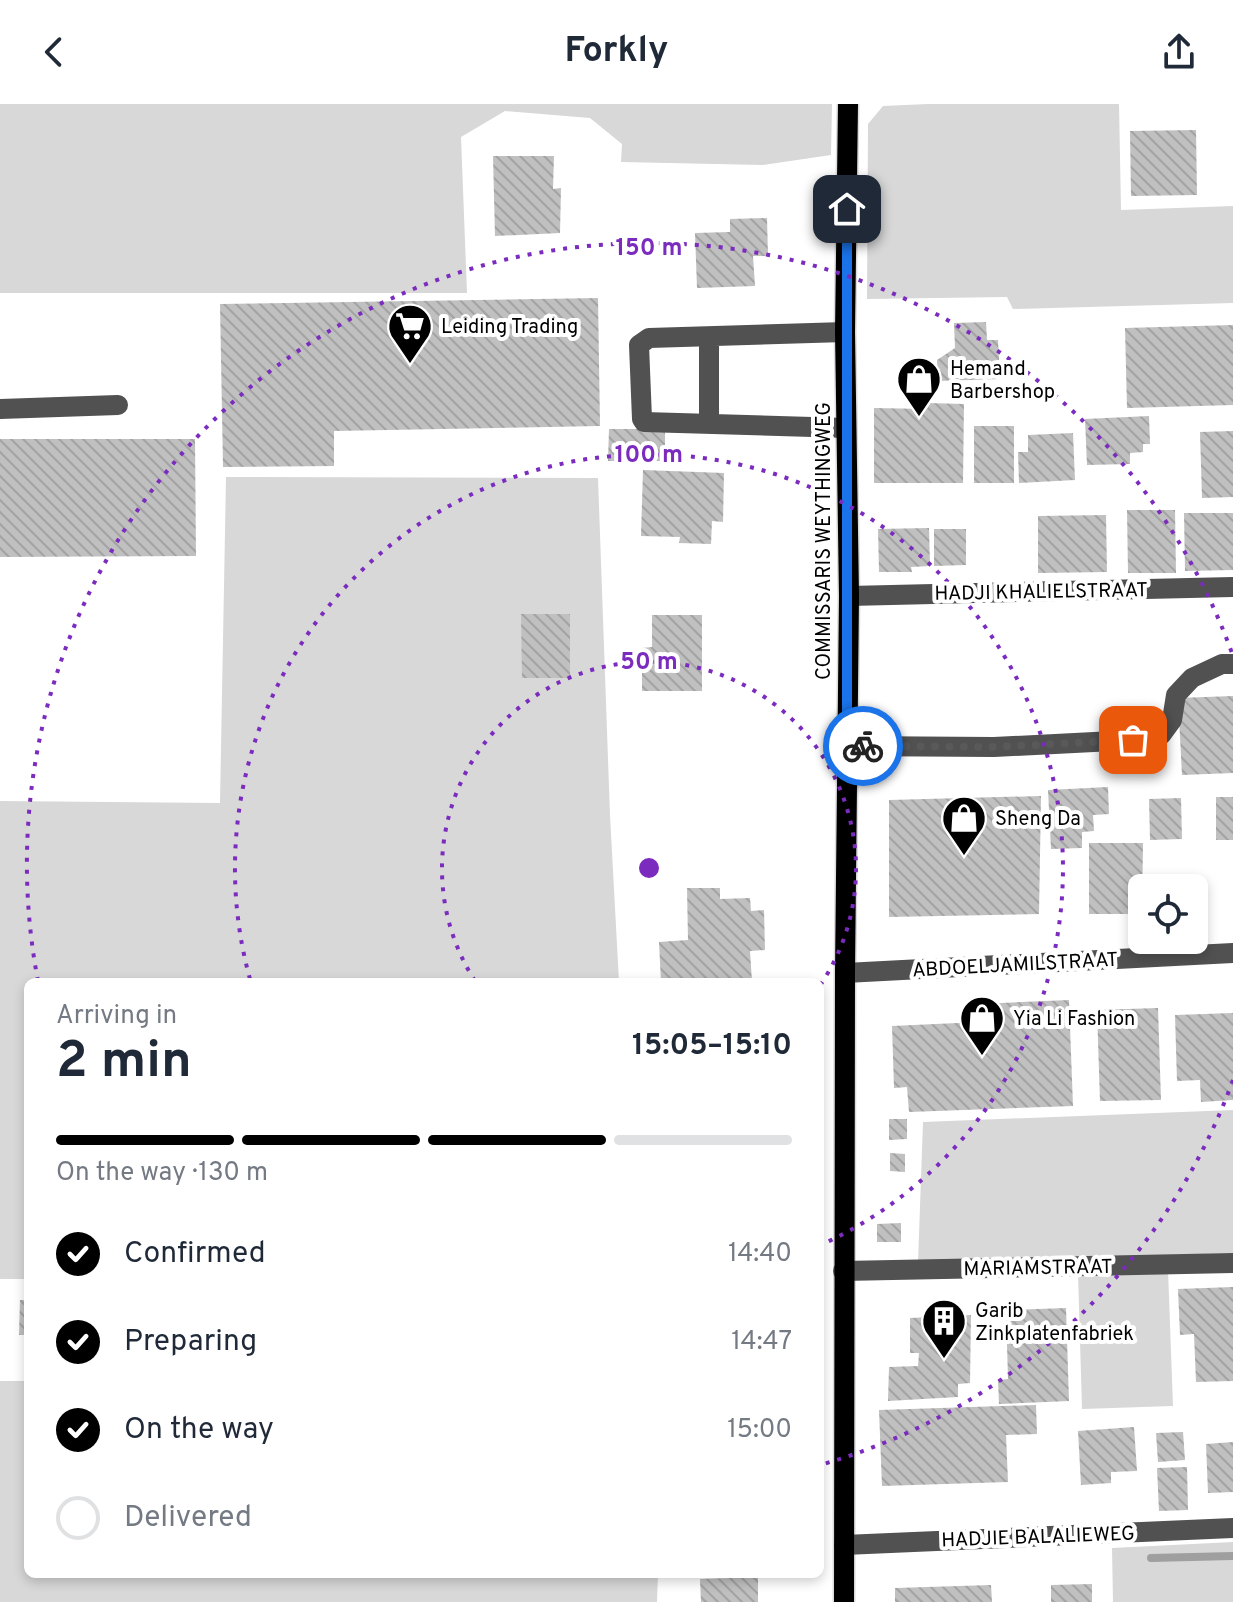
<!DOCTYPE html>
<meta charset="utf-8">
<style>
:root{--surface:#fff;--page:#f6f6f7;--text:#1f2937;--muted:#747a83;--line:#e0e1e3;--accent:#000}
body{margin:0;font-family:Overpass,sans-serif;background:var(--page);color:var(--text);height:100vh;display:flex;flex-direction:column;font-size:30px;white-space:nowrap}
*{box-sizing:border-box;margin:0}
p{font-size:26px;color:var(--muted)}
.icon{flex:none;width:44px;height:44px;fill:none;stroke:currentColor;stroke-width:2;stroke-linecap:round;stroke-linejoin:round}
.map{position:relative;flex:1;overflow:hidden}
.side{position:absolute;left:24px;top:874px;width:800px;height:600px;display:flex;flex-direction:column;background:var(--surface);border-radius:12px;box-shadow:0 4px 12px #0003}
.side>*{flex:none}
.tools{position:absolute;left:1128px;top:770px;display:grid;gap:16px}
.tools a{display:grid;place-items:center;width:80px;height:80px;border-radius:12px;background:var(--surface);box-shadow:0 4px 12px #0003;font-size:40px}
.pin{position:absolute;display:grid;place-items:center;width:68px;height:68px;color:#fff;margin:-34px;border-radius:16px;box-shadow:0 4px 12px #0006}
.courier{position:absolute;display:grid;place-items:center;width:80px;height:80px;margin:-40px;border:6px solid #1a73e8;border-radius:50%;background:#fff;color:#222;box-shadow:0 2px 10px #0007}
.head em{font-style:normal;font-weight:700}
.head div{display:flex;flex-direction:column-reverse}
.head{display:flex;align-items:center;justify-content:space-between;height:136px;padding:0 32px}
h1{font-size:52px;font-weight:700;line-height:60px}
.bar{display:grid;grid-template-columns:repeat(4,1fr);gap:12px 8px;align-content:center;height:96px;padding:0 32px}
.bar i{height:10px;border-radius:6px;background:var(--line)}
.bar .active{background:var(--accent)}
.bar p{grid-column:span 4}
ol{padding:0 32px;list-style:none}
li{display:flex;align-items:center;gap:24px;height:88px}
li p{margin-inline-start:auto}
li .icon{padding:8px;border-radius:50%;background:var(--accent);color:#fff;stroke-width:4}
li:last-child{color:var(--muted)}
li i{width:44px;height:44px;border:4px solid var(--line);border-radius:50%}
header{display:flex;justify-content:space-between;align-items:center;height:104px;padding:0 32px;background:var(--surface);font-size:36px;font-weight:700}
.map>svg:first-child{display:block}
.grass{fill:#d8d8d8}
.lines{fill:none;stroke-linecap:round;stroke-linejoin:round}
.stream{stroke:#9f9f9f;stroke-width:8}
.building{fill:url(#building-back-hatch)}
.major-casing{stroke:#dbdbdb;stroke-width:23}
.minor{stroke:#515151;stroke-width:20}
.major{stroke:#000;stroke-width:20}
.done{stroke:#595959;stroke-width:8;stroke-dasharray:0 14.4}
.route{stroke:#1a73e8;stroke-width:10}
.ring{fill:none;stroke:#7b2cbf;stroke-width:4;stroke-dasharray:4 8}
.labels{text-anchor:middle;stroke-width:8;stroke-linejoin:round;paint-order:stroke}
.poi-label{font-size:20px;fill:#000;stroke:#fff;text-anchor:start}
.street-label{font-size:20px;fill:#000;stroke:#fff}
.centre{fill:#7b2cbf;stroke:#fff;stroke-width:4}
.ring-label{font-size:24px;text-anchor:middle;font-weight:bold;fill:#7b2cbf;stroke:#fff;stroke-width:8;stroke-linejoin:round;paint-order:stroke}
</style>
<header><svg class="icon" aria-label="back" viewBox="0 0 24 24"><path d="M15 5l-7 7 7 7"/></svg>Forkly<svg class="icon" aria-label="share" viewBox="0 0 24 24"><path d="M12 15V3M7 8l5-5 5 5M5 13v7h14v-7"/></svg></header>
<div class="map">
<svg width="1233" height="1498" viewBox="0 0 1233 1498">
<defs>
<pattern id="building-back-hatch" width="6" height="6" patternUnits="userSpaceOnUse" patternTransform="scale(2)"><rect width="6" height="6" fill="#c0c0c0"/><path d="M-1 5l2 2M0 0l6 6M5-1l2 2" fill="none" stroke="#a3a3a3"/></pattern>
</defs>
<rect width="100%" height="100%" fill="#fff"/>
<!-- grass -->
<path class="grass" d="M0,0H832L831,51L763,61L621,58L622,40L590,14L505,7L461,33L467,189H0Z
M928,0H1119L1121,106L1233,102V199L1013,205L1007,193L867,195L868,20L883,2Z
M226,373L598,374L610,711L619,878H28V1175H0V697L220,699Z
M1233,1006V1149L918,1159L923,1018Z
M1168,1166L1173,1302L1082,1305L1078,1169Z
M0,1277H28V1470H658L657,1498H0Z
M1233,1438V1498H1113L1112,1444Z"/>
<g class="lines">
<!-- stream -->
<path class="stream" d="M1151,1454L1233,1452"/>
</g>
<!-- building -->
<path class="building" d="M1196,26L1197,91L1131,92L1130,27Z
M493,52H554L553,85L561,84L560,129L495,132Z
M767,114L768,152H753L755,182L697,184L695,129L730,128V115Z
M598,194L600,322L334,327V362L223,363L220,200Z
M986,218L987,236H998L1000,275L938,277L937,256L955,244L954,219Z
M1233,221V301L1127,304L1125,224Z
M928,299L964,300L963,379H874V304L927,305Z
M1149,312L1150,340H1143V348L1130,349V360L1087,361L1085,315Z
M974,322H1014V379H974Z
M609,325H665V357H608Z
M1233,327V393L1202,394L1200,328Z
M1073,329L1075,376L1019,379L1018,348H1028V331Z
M0,335H195L196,452L0,453Z
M643,366L724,369L723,418L712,417L711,440L679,439L680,433L641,432Z
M1127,406H1175L1176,469H1128Z
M1184,409H1233V466L1185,467Z
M1106,411L1107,468L1038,469V412Z
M929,424L930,462L911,463L912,468H879L878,425Z
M934,425H966V461L934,462Z
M521,510H570V574H522Z
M652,511H702V587H642V544L652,543Z
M1233,592V669L1182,671L1178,594Z
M1108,683L1109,710L1093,711L1094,727L1082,728V744L1051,745L1048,686Z
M1041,692L1039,810L889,813V696Z
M1216,693H1233V736H1216Z
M1181,694L1182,735L1150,736L1149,695Z
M1089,739H1143L1142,810H1089Z
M687,784H720V795L750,794L751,807L764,806L765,846L750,847L752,878H661L659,838L688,836Z
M1069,896L1073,1002L909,1008L907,983L894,984L892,922L979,918L978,900Z
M1158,904L1161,996L1100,997L1097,906Z
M1233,909V996L1201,998L1200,976L1177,977L1175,911Z
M889,1015H907V1035L889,1036Z
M890,1049L905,1050V1068L890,1067Z
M901,1119V1138H877V1120Z
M1233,1183V1277L1196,1278L1194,1230L1180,1231L1178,1185Z
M20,1196H28V1231H19Z
M1066,1204L1069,1297L999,1300L998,1276L1008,1275L1006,1206Z
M971,1211L970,1279L958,1280V1293L888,1297L889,1263L918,1262L919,1249H910V1214Z
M1036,1301L1037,1330L1006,1331L1008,1378L882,1382L879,1306Z
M1134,1323L1137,1367L1111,1368V1379L1081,1381L1078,1327Z
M1183,1328L1185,1356L1158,1358L1156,1329Z
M1233,1338V1388L1208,1389L1206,1340Z
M1187,1363L1188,1406L1159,1407L1157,1364Z
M758,1473V1498H701L700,1475Z
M1092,1480V1498H1051V1481Z
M991,1481L992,1498H895V1484Z"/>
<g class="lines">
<!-- major casing -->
<g class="major-casing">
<path id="major" d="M844,1498L845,869L849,492L845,228L848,0"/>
</g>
<!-- minor -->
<path class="minor" d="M845,228L649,234L639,241L642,315L644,318L846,324
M0,305L118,301
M709,319V233
M849,492L1233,483
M847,642L994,643L1133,636L1161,631L1172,616L1176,591L1192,574L1222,560H1233
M845,869L1233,849
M843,1167L1233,1159
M844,1441L1233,1424"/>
<!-- major -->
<use href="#major" class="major"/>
</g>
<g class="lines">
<!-- done -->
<path class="done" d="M863,642L994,643L1133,636"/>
<!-- route -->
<path class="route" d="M847,105V642H863"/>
</g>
<!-- distance rings -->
<g class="ring">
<path d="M475 877A207 207 0 1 1 821 880"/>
<path d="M250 875A414 414 0 1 1 821 1141"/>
<path d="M1233 976A621 621 0 0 1 820 1361M38 877A621 621 0 0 1 1233 552"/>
</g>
<!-- icons -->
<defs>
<g id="supermarket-pin" transform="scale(2.3)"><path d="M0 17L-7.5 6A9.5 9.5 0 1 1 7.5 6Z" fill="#000" stroke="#fff"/><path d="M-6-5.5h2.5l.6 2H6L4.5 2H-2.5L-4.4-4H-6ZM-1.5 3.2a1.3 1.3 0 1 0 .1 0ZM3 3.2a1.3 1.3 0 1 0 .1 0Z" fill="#fff"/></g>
<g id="shop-pin" transform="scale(2.3)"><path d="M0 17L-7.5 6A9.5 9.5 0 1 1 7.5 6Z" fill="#000" stroke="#fff"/><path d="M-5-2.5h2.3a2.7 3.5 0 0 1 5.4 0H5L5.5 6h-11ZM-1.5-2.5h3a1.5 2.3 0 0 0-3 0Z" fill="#fff"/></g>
<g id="building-pin" transform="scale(2.3)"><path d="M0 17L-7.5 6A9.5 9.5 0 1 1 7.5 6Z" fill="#000" stroke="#fff"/><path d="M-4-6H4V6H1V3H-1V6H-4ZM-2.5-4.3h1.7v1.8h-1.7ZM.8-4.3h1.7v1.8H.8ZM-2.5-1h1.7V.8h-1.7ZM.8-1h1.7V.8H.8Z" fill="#fff"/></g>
</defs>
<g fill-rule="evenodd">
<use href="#supermarket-pin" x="410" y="222"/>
<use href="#shop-pin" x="919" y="275"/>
<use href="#shop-pin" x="964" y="714"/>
<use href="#shop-pin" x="982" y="914"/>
<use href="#building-pin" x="944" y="1217"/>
</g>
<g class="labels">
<!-- poi labels -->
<g class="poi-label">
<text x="441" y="229">Leiding Trading</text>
<text x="950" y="271">Hemand<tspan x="950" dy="23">Barbershop</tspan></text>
<text x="995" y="721">Sheng Da</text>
<text x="1013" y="921">Yia Li Fashion</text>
<text x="975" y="1213">Garib<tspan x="975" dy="23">Zinkplatenfabriek</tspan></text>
</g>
<!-- street labels -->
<g class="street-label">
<text transform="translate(823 437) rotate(-90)" y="7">COMMISSARIS WEYTHINGWEG</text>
<text transform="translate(1041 487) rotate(-1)" y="7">HADJI KHALIELSTRAAT</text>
<text transform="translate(1015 860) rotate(-3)" y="7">ABDOELJAMILSTRAAT</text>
<text transform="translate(1038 1163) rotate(-1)" y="7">MARIAMSTRAAT</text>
<text transform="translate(1038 1432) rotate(-2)" y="7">HADJIE BALALIEWEG</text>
</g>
</g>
<circle cx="649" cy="764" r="12" class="centre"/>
<g class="ring-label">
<text x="649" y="151">150 m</text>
<text x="649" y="358">100 m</text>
<text x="649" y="565">50 m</text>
</g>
</svg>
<div class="tools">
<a><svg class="icon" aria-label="locate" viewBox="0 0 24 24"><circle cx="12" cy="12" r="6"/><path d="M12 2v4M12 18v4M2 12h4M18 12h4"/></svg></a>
</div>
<div class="pin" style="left:1133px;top:636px;background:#ea580c"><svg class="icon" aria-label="bag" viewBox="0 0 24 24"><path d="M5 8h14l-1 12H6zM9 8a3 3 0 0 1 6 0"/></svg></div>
<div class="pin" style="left:847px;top:105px;background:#1f2937"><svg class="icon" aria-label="home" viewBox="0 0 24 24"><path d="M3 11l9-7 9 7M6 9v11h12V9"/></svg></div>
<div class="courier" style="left:863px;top:642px"><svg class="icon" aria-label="bike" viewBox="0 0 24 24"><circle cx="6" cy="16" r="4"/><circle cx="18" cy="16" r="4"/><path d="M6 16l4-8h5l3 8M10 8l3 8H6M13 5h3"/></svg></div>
<section class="side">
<div class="head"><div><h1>2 min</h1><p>Arriving in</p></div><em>15:05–15:10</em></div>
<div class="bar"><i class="active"></i><i class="active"></i><i class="active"></i><i></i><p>On the way · 130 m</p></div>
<ol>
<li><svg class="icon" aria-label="check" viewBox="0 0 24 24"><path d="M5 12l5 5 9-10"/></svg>Confirmed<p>14:40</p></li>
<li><svg class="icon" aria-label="check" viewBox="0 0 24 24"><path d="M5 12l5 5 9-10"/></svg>Preparing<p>14:47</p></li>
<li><svg class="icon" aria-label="check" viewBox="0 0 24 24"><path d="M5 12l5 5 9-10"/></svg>On the way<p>15:00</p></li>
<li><i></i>Delivered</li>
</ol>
</section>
</div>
